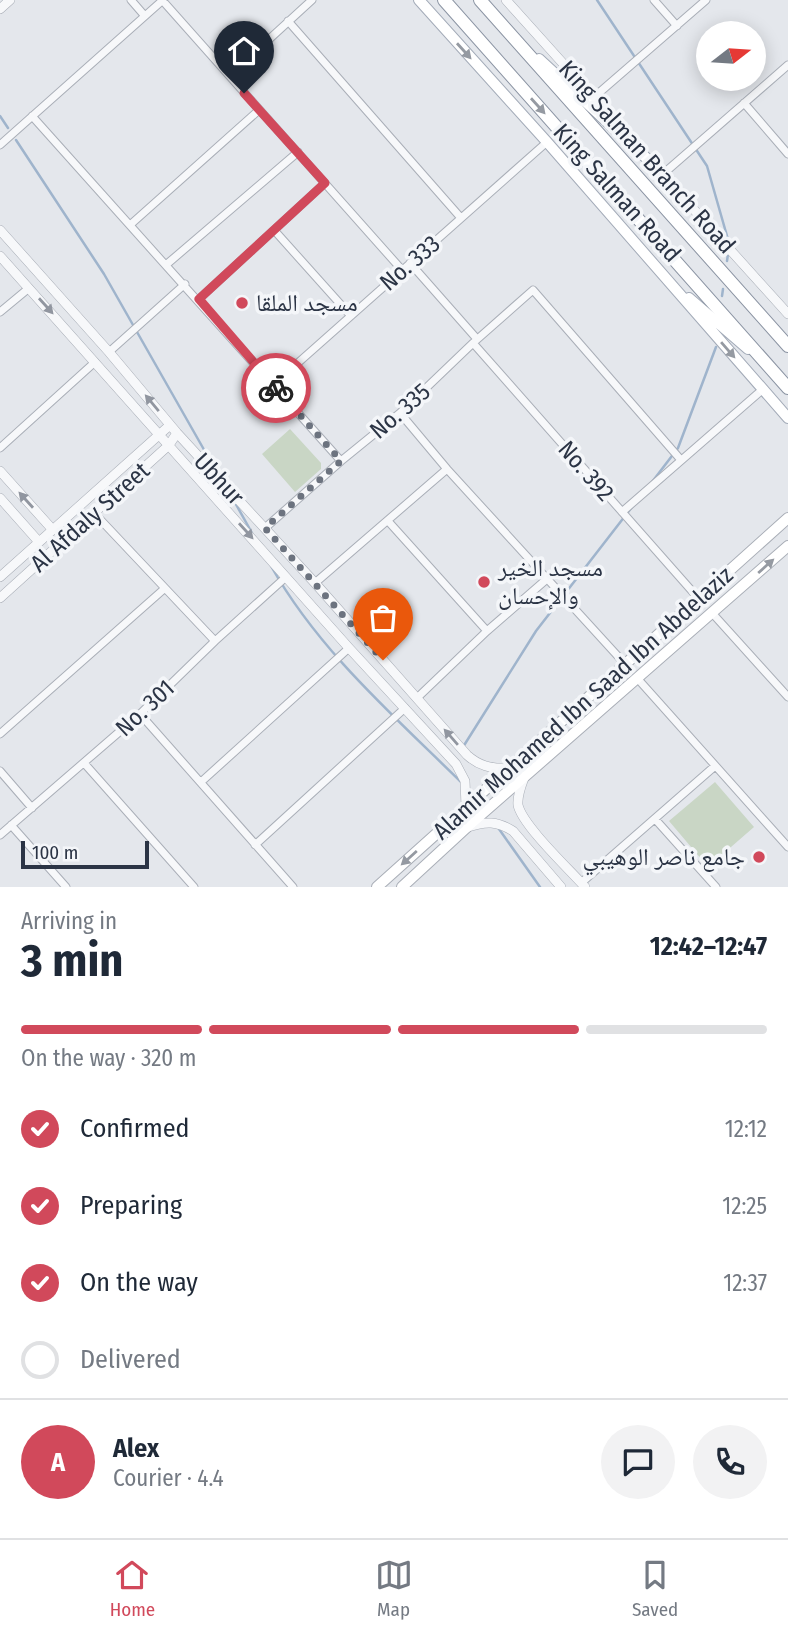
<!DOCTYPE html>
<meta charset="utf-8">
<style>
:root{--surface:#fff;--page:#f2f2f3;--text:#1f2937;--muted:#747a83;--line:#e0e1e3;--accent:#d1495b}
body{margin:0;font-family:"Fira Sans Condensed","Noto Naskh Arabic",sans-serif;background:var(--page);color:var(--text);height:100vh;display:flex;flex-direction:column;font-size:26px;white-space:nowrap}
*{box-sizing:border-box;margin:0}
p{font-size:23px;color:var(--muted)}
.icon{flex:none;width:38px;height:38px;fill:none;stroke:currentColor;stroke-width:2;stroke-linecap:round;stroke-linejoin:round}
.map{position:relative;height:887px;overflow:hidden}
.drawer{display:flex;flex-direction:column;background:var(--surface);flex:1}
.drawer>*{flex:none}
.needle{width:46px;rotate:73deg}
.fabs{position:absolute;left:696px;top:21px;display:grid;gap:14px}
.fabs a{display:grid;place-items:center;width:70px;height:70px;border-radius:50%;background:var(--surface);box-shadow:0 4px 18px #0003;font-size:35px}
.scale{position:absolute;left:21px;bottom:18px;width:128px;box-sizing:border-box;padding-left:7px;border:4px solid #2b3445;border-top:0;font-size:19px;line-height:24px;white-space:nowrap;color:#2b3445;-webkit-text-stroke:5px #f4f6f9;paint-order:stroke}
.pin{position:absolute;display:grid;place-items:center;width:60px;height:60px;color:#fff;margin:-72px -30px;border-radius:50% 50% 50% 0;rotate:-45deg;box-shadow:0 0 7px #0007}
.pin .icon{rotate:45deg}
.courier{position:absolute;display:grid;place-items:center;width:70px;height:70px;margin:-35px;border:5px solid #d1495b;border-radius:50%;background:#fff;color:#222;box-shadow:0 2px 9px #0007}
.overview em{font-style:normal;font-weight:700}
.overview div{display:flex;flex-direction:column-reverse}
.overview{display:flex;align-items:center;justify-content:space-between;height:119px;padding:0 21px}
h1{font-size:46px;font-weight:700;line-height:52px}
.bar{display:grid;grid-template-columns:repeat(4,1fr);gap:10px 7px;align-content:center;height:84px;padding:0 21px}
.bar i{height:9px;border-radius:5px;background:var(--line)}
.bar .active{background:var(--accent)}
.bar p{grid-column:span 4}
.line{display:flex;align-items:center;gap:18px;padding:0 21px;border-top:2px solid var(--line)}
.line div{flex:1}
.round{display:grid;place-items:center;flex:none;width:74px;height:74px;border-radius:37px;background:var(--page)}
ol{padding:0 21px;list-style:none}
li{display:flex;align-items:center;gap:21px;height:77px}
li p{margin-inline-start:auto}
li .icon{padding:7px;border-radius:50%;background:var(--accent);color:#fff;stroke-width:4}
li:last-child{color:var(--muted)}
li i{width:38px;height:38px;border:4px solid var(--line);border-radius:50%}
.dock{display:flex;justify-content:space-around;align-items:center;height:98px;border-top:2px solid var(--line);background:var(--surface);font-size:19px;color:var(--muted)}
.dock a{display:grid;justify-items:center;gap:4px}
.dock .active{color:var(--accent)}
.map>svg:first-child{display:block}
.green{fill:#c9d6c5}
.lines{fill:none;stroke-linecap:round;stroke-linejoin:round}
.stream{stroke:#9fb4cc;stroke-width:2.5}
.minor-casing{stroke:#a9aeb7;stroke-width:9}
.tertiary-casing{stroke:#a9aeb7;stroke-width:10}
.secondary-casing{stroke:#a9aeb7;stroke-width:12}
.primary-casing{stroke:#a3abb8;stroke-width:12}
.trunk-casing{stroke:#8b94a3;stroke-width:14}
.minor{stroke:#f7f8fa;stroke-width:7}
.tertiary{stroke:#f7f8fa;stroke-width:9}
.secondary{stroke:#fff;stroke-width:10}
.primary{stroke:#fff;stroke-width:10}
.trunk{stroke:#fff;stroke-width:12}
.oneway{fill:#959aa2}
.oneway2{fill:#9196a0}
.done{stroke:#6c737f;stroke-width:7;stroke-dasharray:0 12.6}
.route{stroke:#d1495b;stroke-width:9}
.poi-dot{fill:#d1495b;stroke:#f4f6f9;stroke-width:2.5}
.labels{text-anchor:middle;stroke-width:7;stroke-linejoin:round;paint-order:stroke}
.street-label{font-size:24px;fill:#2b3445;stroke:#f4f6f9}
.poi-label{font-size:24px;fill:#2b3445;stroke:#f4f6f9;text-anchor:start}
</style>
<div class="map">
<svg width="788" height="887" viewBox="0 0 788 887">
<rect width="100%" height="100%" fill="#e4e7ec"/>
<!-- green -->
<path class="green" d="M290,429L321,463V469L295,492L262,454Z
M715,782L754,827L708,867L669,821Z"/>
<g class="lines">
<!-- stream -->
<path class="stream" d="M597,0L707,166L729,243
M0,116L8,128
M16,140L104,274L215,469
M727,261L728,254
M722,296L723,289
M652,482L678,448L716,347
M233,499L252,533
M271,566C319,651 394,716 462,783
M463,747L536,631L632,507
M467,788L472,793
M499,829L540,887"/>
<!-- minor casing -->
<g class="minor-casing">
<path id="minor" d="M131,0L144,15
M162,0L402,270
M654,0L677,26
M288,21L461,218
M230,75L312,0
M593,98L706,0
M744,103L788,154
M32,116L341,461
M0,145L163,0
M663,174L788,65
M130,225L259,110
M274,230L351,316
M410,263L477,339
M167,264L298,152
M199,299L325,183
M0,312L29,288
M473,343L699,599
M109,352L185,284
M273,385L547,142
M400,413L447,469L625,664
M0,448L95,362
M622,512L762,390
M95,514L215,641
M388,521L487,631
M265,528L341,461L400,413L473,343L533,290L681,460
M315,583L447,469
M713,614L788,697
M637,678L788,847
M417,698L487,631L548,578
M140,714L293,887
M0,734L164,589
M84,763L194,887
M0,771L32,808
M201,782L349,648
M655,819L716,887
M11,825L66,887
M0,835L140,714L215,641L286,577
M255,845L405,708
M581,883L715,766"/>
</g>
<!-- tertiary casing -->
<g class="tertiary-casing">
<path id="tertiary" d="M506,0L621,128
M0,9L10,0
M651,162L788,314
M0,230L109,352L177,433L315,583L467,755C479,766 490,768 507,769
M0,256L349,648L456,764L465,781L466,806
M0,471L52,529
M0,498L39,542
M0,577L170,425
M0,598L169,445L177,433
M524,778C521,786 517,796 518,805C522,825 570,870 585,887
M468,827C486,821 497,821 513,831L561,887"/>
</g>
<!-- secondary casing -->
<g class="secondary-casing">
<path id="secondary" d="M377,887L788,518
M402,887L467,827L788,546"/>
</g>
<!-- primary casing -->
<g class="primary-casing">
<path id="primary" d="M419,0L547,142L788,418
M539,59L655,166
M689,298L748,349"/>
</g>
<!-- trunk casing -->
<g class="trunk-casing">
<path id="trunk" d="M444,0L788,388
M480,0L788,346"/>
</g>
<!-- minor -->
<use href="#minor" class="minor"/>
<!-- tertiary -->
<use href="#tertiary" class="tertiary"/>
<!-- secondary -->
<use href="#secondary" class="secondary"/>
<!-- primary -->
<use href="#primary" class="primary"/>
<!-- trunk -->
<use href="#trunk" class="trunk"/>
</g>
<!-- one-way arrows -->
<defs><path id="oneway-solid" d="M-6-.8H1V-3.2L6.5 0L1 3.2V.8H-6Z" transform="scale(1.75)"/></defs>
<g class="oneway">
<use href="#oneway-solid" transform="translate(464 51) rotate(48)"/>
<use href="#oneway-solid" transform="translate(538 106) rotate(48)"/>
<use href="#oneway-solid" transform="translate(728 350) rotate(49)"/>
<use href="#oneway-solid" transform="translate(766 566) rotate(-42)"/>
<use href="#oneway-solid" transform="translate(409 858) rotate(138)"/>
</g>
<g class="oneway2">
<use href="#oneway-solid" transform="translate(46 306) rotate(48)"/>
<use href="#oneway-solid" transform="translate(152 403) rotate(-130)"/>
<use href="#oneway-solid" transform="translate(26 500) rotate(-132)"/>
<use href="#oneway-solid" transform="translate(246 531) rotate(48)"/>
<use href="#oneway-solid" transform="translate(451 737) rotate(-131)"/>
</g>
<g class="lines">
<!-- done -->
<path class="done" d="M276,388L341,461L265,528L383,660"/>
<!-- route -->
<path class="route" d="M244,93L325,183L199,299L276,388"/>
</g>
<!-- markers -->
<g class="poi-dot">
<circle cx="242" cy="303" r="7"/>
<circle cx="484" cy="582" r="7"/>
<circle cx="759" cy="857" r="7"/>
</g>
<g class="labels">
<!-- street labels -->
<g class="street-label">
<text transform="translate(647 157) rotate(48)" y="8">King Salman Branch Road</text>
<text transform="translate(617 193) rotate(48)" y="8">King Salman Road</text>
<text transform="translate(410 263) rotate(-41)" y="8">No. 333</text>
<text transform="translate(400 411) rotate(-41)" y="8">No. 335</text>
<text transform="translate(586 471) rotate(49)" y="8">No. 392</text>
<text transform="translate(219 479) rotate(47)" y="8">Ubhur</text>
<text transform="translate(90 517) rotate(-42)" y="8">Al Afdaly Street</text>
<text transform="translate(583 703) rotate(-42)" y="8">Alamir Mohamed Ibn Saad Ibn Abdelaziz</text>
<text transform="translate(145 708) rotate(-43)" y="8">No. 301</text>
</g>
<!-- poi labels -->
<g class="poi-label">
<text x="256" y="311">مسجد الملقا</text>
<text x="498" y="576">مسجد الخير<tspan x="498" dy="28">والإحسان</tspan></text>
<text x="745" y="865" text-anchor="end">جامع ناصر الوهيبي</text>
</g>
</g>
</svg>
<div class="fabs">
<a><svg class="needle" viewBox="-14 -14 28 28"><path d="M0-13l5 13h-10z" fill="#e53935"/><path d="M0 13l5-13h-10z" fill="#747a83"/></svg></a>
</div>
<div class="scale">100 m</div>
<div class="pin" style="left:383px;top:660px;background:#ea580c"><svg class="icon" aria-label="bag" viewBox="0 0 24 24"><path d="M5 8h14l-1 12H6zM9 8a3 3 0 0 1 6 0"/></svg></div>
<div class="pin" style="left:244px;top:93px;background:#1f2937"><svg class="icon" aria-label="home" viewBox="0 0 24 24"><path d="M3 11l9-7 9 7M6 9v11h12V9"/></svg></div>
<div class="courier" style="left:276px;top:388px"><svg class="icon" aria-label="bike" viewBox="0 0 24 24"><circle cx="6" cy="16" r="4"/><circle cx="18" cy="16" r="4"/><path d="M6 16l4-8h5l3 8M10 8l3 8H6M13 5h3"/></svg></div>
</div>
<section class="drawer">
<div class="overview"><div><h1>3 min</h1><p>Arriving in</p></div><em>12:42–12:47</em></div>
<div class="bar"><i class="active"></i><i class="active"></i><i class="active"></i><i></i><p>On the way · 320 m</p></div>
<ol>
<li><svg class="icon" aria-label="check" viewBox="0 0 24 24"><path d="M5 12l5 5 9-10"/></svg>Confirmed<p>12:12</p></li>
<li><svg class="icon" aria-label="check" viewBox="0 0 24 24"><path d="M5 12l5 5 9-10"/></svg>Preparing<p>12:25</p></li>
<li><svg class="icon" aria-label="check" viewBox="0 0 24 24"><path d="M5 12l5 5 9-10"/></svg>On the way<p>12:37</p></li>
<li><i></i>Delivered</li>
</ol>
<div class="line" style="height:126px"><b class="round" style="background:var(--accent);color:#fff">A</b><div><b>Alex</b><p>Courier · 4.4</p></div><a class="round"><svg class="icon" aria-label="chat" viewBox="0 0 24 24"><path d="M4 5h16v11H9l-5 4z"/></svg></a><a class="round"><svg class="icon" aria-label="phone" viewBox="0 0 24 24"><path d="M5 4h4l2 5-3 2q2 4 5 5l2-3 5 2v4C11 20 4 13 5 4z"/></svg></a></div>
</section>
<nav class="dock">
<a class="active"><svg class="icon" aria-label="home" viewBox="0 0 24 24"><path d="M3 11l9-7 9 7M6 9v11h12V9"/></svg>Home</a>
<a><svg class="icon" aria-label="map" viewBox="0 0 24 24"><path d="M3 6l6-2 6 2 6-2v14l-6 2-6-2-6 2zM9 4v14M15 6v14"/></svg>Map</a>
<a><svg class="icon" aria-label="saved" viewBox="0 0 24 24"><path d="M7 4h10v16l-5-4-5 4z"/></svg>Saved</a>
</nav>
